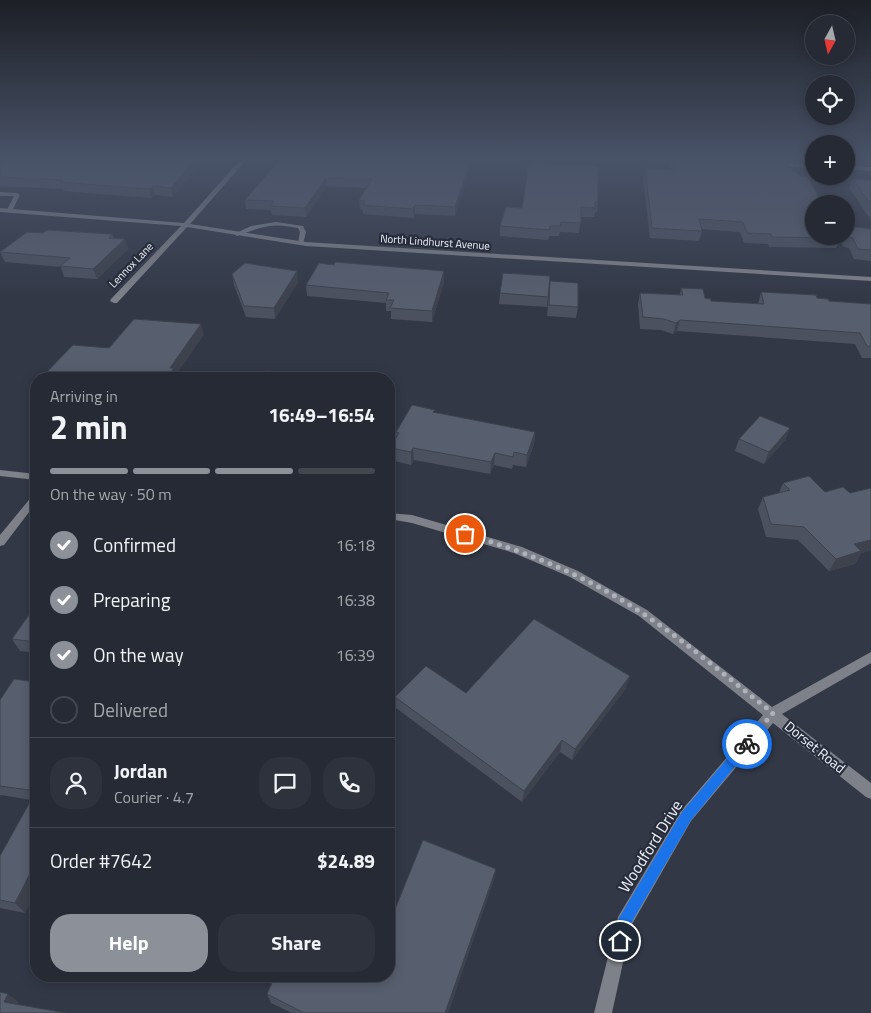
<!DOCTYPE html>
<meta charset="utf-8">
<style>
:root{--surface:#262a34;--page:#2e323c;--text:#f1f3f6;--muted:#a4a7ac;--line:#42464f;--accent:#8c9099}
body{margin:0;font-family:"Titillium Web",sans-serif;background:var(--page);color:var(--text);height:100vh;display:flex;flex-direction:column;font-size:19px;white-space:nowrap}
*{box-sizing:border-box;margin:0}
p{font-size:16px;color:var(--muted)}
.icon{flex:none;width:28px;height:28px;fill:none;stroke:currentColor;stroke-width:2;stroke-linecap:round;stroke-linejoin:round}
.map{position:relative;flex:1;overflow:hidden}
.details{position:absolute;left:30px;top:372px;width:365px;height:610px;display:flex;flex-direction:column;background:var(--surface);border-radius:20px;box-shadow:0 2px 12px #0003,0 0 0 1px var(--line)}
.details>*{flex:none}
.needle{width:32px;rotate:188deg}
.fabs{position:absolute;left:805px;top:15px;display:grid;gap:10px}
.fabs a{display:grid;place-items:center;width:50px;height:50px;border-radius:50%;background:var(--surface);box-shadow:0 2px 12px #0003,0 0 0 1px var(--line);font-size:25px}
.pin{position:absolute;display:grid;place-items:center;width:42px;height:42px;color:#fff;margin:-21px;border:2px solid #fff;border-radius:50%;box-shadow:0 1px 5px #0007}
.courier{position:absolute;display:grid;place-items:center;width:50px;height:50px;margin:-25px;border:4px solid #1a73e8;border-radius:50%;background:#fff;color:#222;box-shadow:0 1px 6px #0007}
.head em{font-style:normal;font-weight:700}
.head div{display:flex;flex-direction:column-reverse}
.head{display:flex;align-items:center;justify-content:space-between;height:85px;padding:0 20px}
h1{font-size:32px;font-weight:700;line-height:38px}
.bar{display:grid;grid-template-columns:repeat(4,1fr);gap:8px 5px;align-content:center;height:60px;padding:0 20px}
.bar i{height:6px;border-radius:4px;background:var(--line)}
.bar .on{background:var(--accent)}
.bar p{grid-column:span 4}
.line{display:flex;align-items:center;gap:12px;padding:0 20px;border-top:1px solid var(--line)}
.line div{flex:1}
.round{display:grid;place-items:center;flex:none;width:52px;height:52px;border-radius:20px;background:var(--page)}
ol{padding:0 20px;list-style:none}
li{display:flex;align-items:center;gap:15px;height:55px}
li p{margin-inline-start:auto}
li .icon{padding:5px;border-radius:50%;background:var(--accent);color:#fff;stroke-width:4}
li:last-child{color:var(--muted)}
li i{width:28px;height:28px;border:2px solid var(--line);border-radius:50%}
.button{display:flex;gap:10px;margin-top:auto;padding:10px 20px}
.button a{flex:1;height:58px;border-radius:20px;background:var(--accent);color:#fff;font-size:20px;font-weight:700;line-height:58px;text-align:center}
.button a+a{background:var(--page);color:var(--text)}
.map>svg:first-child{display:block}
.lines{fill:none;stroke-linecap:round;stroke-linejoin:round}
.service{fill:#7e8189;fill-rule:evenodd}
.minor{fill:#7e8189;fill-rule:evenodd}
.wall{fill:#4b515f}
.shaded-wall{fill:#3d424d}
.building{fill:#575e6e;stroke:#3d424d}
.route{fill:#1a73e8}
.done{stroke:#adb2bc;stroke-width:5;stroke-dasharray:0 9}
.labels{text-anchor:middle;stroke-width:4.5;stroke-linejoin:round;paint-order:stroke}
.far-street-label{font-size:11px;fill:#eff3fc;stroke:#282d3c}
.street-label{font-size:14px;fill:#eff3fc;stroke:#282d3c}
.near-street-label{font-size:16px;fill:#eff3fc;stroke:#282d3c}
</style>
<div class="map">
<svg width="871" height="1013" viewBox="0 0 871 1013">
<rect width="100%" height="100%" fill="#323846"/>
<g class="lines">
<!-- service -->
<path class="service" d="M0,192L17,193L20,195L12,211L7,210L14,196H0Z
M276,222L303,226L306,232L303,244L298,243L300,232L298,228C271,222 262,227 237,236L234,234L251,226Z"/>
<!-- minor -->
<path class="minor" d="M243,157H249L190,224L306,242L871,277V281L306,246L187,227L117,303H114L110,301L111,299L181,226L0,212V208L184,223Z
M628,157H658L686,160L683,162L631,159Z
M775,163L814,164V168L777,166Z
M846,165L871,167V171L846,169Z
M0,470L36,474V480L0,476Z
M36,494V503L4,545L0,546V535L33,495Z
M389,513L412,515L522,547L578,571L647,610L772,707L871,652V663L782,714L871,783V799L866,797L773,723L691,821L631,926L612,1013H594L618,917L681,811L763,715L639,616L570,577L514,553L412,523L389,519Z"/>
</g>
<!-- wall -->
<path class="wall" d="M0,157H205L173,197L155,195L151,198L63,191V189L0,186Z
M282,157L417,158L428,157L423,158L470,169L455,216L415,214L414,218L363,214V210L360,209L359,200L367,188L327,186L306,217L272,215L271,210L246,209L245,200Z
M671,157H780V159L791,169L840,238L836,248L769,247L768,244L744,243L740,232L701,229L702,231L699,241L650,238L643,177L645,168L671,170L670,163Z
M853,179L871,180V220L849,188Z
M598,202L597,212H595L594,217H581L579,233L560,232L559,236H549L548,240L500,236V226L522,208Z
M848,226L871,229V261L854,259L849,248L842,246L844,236H846V230Z
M43,233L112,234L114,238L125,239L128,249L97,279L64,277L61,267L5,262L0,252Z
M232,274L298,282L275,319L246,317L234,285Z
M444,282L432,322L391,319V311H386V303L307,296L306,285Z
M681,288L711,301L758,304L761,292L817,298L829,301L871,304V358H862L855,344L677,331L673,334L661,330L640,329L638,304L640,293L680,295Z
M549,291L578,307L576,318L547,316Z
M500,293L548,297L547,307L499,304Z
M36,383V400L31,388Z
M435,413L535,432L534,444L526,467L513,465L512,469L494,465L490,474L414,460L411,465L390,460V448L396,438V432Z
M790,428L785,440L764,464L735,451L739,439Z
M783,483L871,550L861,553L855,564L829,571L798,540L766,537L758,509L763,497L779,493Z
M36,605V653L20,651L12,639Z
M36,682V890L25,913L0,908V856L31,800L1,795L0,796V700Z
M626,688L572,760L560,752L522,802L396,708L395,697L466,693Z
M494,879L448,1013H292L271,1003L267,994L389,976Z"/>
<!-- shaded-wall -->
<path class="shaded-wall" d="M196,157H205L173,197L171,188Z
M471,160L470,169L455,216V207Z
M326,178L327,186L306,217L305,208Z
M153,186L155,195L151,198L149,189Z
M415,205V214L414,218L413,209Z
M125,239L128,249L97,279L93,269Z
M297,271L298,282L275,319L274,308Z
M444,271V282L432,322V311Z
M680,320L677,331L673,334L676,323Z
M201,324L204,335L176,375L170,368Z
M790,428L785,440L764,464L769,452Z
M535,432L534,444L526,467L527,455Z
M413,448L414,460L411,465V452Z
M495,453L494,465L490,474L491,462Z
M871,540V550L861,553L855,564L829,571L836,559L854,544Z
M630,676L626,688L572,760L575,749Z
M562,740L560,752L522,802L524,791Z
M36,862V890L25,913L15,903Z
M496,869L494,879L448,1013H445Z
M8,994L19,1002L15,1010L4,1002Z"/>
<!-- building -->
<path class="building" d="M0,157H196L171,188L153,186L149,189L60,182L63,180L0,177Z
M282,157H396L471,160L455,207L415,205L413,209L363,205L365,201L359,200L372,179L326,178L305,208L270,206L274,201L245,200Z
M673,157H736L786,159L791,169L801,176L808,177L822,204H814V236H839L840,238L772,237L771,234L747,233L743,222L699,219L702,231L652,228L645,168L675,170Z
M529,163L598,166V202H595V208L581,207V223L561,222L560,226H550V230L500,226L506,207L522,208Z
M853,179L871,180V205Z
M848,226L871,229V250L858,249L853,238L846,236Z
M47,230L112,234L109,238L125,239L93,269L60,266L70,258L0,252L27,232L43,233Z
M335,262L444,271L432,311L390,308L394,300H386L389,293L306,285L319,263L334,265Z
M245,263L297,271L274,308L244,306L232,274Z
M503,273L550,276L548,297L500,293Z
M550,281L578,283V307L549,305Z
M681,288L703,289L705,298L711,299V301L764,304L761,292L816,295L817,298L828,299L829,301L871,304V347L867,346L860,333L680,320L676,323L664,319L643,317L640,293L683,295Z
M134,319L201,324L170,368H174L172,371L253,379H40L73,345L109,348Z
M266,371L356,379H262Z
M36,383V389L31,388Z
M412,405L435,410L433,412L535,432L527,455L514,452L513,457L495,453L491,462L413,448L411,452L390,448L399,433L396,432Z
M760,416L790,428L769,452L739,439Z
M809,476L825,492L843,487L850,493L871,488V540L854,544L861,551L836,559L804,527L771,524L763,497L790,490L783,483Z
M36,605V642L12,639Z
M534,619L630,676L575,749L562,740L524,791L395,697L426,666L466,693Z
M14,679L36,682V791L0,786V700Z
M36,791V862L15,903L0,900V856Z
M423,840L496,869L445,1013H304L267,994L275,976H389V924Z
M0,992L8,994L4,1002L66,1013H0Z"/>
<!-- sky -->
<linearGradient id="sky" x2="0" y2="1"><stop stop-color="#1c1f26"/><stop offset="0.53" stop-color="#495368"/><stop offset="1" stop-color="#495368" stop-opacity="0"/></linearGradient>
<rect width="871" height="299" fill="url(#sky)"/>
<!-- route -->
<path class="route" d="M747,739L751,740V747L691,820L630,925L624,945L620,947L615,945L613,941L619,918L682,812L743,740Z"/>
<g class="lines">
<!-- done -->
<path class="done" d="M465,534C528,552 588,577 642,613C688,643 730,680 773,713L747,744"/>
</g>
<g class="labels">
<!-- far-street labels -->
<g class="far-street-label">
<text transform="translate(435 242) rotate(4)" y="4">North Lindhurst Avenue</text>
<text transform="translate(131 265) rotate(-46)" y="4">Lennox Lane</text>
</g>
<!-- street labels -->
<g class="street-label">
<text transform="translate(815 747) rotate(39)" y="5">Dorset Road</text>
</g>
<!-- near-street labels -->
<g class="near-street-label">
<text transform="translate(650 846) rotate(-58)" y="6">Woodford Drive</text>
</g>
</g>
</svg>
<div class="fabs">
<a><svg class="needle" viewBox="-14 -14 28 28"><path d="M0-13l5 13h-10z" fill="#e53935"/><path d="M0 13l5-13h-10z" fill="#a4a7ac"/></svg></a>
<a><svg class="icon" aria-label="locate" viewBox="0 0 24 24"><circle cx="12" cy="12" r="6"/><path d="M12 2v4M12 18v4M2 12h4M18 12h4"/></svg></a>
<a>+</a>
<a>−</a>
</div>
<div class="pin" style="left:465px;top:534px;background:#ea580c"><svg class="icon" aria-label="bag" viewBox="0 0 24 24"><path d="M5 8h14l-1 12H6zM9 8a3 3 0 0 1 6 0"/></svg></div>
<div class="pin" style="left:620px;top:941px;background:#1f2937"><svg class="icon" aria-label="home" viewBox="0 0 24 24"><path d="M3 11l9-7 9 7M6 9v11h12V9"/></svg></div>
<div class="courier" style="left:747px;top:744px"><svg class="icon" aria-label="bike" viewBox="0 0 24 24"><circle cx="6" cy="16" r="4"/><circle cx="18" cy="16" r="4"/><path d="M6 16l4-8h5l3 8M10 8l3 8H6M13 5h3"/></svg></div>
<section class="details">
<div class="head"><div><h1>2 min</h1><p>Arriving in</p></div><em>16:49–16:54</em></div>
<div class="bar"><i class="on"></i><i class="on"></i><i class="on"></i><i></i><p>On the way · 50 m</p></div>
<ol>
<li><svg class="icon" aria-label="check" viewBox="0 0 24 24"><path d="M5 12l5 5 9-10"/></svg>Confirmed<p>16:18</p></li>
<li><svg class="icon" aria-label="check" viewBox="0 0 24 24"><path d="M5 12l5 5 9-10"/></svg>Preparing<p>16:38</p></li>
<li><svg class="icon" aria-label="check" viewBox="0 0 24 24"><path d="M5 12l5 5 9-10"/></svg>On the way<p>16:39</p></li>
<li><i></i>Delivered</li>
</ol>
<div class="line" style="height:90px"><a class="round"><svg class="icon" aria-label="person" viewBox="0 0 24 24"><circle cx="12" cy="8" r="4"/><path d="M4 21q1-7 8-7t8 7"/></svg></a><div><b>Jordan</b><p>Courier · 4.7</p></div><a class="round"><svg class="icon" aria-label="chat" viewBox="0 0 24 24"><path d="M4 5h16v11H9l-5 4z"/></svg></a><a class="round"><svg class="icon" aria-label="phone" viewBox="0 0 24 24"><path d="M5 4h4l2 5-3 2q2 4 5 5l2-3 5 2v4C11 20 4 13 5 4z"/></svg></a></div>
<div class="line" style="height:65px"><div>Order #7642</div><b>$24.89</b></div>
<div class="button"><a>Help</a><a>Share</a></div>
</section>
</div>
